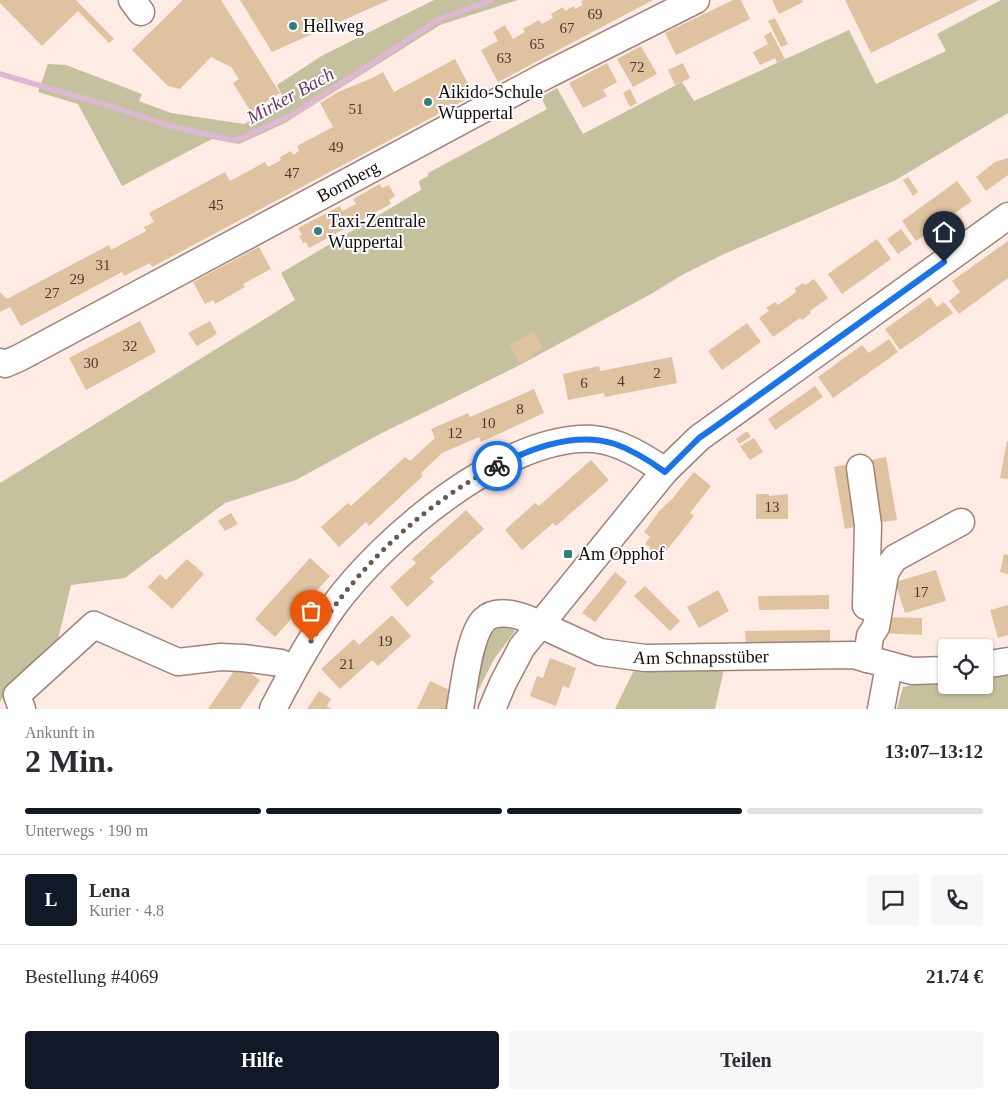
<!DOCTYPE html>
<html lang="de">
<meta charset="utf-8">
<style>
:root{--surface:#fff;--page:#f7f7f7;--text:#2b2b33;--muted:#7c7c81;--line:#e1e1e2;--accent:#111827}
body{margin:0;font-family:"Times New Roman",serif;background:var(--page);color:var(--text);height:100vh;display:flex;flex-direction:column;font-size:19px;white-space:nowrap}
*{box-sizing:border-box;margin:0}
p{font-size:16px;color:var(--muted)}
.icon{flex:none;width:28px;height:28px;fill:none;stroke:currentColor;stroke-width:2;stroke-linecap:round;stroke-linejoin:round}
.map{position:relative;height:709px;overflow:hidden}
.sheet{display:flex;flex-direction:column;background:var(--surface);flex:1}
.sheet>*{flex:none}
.controls{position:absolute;left:938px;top:639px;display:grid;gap:10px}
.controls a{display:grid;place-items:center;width:55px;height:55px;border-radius:5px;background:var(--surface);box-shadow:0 1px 4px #0004;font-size:25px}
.pin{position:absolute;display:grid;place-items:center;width:42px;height:42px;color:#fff;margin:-51px -21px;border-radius:50% 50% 50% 0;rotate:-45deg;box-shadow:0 0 5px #0007}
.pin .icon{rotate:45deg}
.courier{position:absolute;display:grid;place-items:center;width:50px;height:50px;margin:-25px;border:4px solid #1a73e8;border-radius:50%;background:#fff;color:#222;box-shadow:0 1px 6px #0007}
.headline em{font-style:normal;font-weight:700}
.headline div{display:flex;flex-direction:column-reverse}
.headline{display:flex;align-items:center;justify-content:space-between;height:85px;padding:0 25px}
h1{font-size:32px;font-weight:700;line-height:38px}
.bar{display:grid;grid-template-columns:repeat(4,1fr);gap:8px 5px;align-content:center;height:60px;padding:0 25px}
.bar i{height:6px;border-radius:4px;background:var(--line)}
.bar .selected{background:var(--accent)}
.bar p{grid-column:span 4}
.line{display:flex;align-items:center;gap:12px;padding:0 25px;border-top:1px solid var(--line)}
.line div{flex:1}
.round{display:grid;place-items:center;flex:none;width:52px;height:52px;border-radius:5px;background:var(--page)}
.action{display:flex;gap:10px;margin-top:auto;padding:10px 25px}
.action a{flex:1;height:58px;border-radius:5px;background:var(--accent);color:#fff;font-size:20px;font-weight:700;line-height:58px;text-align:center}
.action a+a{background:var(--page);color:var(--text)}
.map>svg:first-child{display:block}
.green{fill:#c5c19e}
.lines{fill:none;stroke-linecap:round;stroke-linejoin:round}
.stream{stroke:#deb8d3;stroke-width:5.5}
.building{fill:#dfc2a0}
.minor-casing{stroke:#9f8379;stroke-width:29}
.minor{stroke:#fff;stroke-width:26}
.done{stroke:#675955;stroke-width:5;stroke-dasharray:0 9}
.route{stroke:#1a73e8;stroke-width:6}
.poi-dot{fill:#357e80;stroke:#fff;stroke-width:2}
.labels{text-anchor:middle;stroke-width:4;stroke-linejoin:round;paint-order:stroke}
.number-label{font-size:15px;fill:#48392e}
.poi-label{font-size:18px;fill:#150b08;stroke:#fff;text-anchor:start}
.street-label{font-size:18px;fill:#150b08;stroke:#fff}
.water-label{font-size:19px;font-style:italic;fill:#69395e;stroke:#fff}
</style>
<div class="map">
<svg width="1008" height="709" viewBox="0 0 1008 709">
<rect width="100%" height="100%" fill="#feebe4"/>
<!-- green -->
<path class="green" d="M434,0H518L440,25L285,123L239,144L212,139L122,186L78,104L38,92L48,64L66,65L142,94L139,101L171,113L244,124L285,102L277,85L323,55Z
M1001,0H1008V113L894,181L724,254L682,275L651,294L518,366L378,435L296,480L225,503L125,578L71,585L56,648L8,688L0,702V483L295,300L281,273L421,190L419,181L428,176V173L547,109L541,97L557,88L583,134L682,82L694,101L849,30L876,84L946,51L937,34Z
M507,624L515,631L494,659L473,701L484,640L492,625Z
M637,664L725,665L715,709H615Z
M1008,667V709H897L903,687L946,680V685H984V672Z"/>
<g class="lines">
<!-- stream -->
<path class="stream" d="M0,74L110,106L170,126L233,140L240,139L292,115L440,19L492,0"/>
</g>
<!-- building -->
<path class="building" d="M0,0H76L114,39L109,43L78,11L42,46L0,3Z
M183,0H221L280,93L251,112L233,83L239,79L231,67L211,57L180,89L168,86L132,50Z
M240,0H389L272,52Z
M584,0H653L498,82L481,50L498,41L493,32L505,25L513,39L525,32L523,29L539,20L542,24L553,18L551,14L563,7L565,11L574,6L575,9L583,5L581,1Z
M733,0H741L750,19L676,55L665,33Z
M772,0H802L803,2L779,14Z
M845,0H979L871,53Z
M775,18L788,44L781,47L768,21Z
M771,32L785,59L777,63L775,58L760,65L753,52L768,44L764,36Z
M641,46L657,74L633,87L617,59Z
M455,59L474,95L152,267L150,263L124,276L122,272L21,326L10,307L0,312V292L7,299L109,245L111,250L146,231L144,227L154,222L149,213L225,172L230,181L265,162L268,167L281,160L280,157L291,151L293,155L299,151L297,146L333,127L320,103L338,92L372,78L383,72L394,92Z
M607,63L617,82L603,90L607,96L583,108L569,83Z
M683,63L690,78L675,85L668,70Z
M630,89L637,103L630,107L623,93Z
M1008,158V175L986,191L976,177L995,162Z
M908,177L918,192L913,196L903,180Z
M957,181L972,201L916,241L902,221Z
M380,184L382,188L389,185L395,196L389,200L391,204L309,248L306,242L303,243L299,236L302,235L298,228L340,206L342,211L356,204L353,199Z
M901,229L912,244L898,254L887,239Z
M877,239L891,259L842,294L828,274Z
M1008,241V278L959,314L949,301L960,292L952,281Z
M259,247L271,269L243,284L245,287L215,304L213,300L205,304L193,282Z
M814,279L828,298L810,311L811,313L802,320L800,318L773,337L759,318L769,311L766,308L775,302L778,305L796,292L795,288L803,283L805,285Z
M930,297L937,307L944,302L953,313L900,350L885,329Z
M140,321L156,352L86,390L69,358Z
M210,321L217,334L197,346L188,333Z
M747,323L761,342L722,370L708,351Z
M534,331L543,348L533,353L534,356L520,364L510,345Z
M889,339L898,352L833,398L818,377L862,345L869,353Z
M672,357L677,383L605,397L604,393L568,400L563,374L599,366L600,371Z
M815,386L823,397L775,430L768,419Z
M534,389L544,413L481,442L479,437L442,453L421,473L423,476L369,526L366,522L339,547L321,527L348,503L351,506L405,457L410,461L435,438L431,429L468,413L470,417Z
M747,431L751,437L739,444L736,439Z
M754,438L763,452L750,460L740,446Z
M1007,441H1008V479L1000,478Z
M886,457L897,520L882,522L871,460Z
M591,460L609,480L556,526L553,523L522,550L505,530L535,503L539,506Z
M849,464L860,526L845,529L834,467Z
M694,472L711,486L690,513L694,516L662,556L657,557L650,551V547L645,544L650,537L644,532L659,511L672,499Z
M756,494H769V496L788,494V519H756Z
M466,510L484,529L430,578L434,582L407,607L390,587L416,563L412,559Z
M231,513L238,524L225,531L218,521Z
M1004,554L1008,555V574L1000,572Z
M310,558L330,576L275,637L255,619Z
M187,559L204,574L172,609L148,587L160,574L166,580Z
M936,570L946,601L905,613L895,582Z
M615,572L627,582L595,622L582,613Z
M645,586L680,621L670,631L634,596Z
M718,590L729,611L699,628L687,607Z
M829,595V609L759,610L758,596Z
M1008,605V635L998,638L990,610Z
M392,615L411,636L378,666L372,660L340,689L321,669L354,639L359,645Z
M885,617L922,618V635L882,633Z
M830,630V644L746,646L745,631Z
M550,658L576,668L569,688L563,686L556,706L530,696L537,676L543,678Z
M238,665L260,680L240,709H208Z
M430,681L454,692L446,709H417Z
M319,691L331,699L327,706L332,709H307Z"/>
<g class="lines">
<!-- minor casing -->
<g class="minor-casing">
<g id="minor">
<path d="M132,0L141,12"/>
<path id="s1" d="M0,362L5,364L19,358L545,76L696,0"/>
<path d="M860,468L868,525L866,606"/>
<path d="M867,659L870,636L876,627L885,574L889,566L895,558L961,522"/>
<path d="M984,665L1008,661"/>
<path d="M22,709L17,695L94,625L178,662L221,657L243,658L281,663L294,669"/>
<path d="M273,709C291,674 310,639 333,607C382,539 505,434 593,439C619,441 644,457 665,471"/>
<path id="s2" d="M460,709C464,687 469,636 484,620C495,609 515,614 528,619L600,652L645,658L853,655L912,671L946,670"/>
<path d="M492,709L503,683L522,647L665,471L699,438L1008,216"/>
<path d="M881,709L889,666"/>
</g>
</g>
<!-- minor -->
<use href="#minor" class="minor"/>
</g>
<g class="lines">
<!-- done -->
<path class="done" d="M311,641C354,570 423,504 497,466"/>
<!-- route -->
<path class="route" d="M497,466C531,448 576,431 615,444C632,450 650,461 665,472L699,438L712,429L944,262"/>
</g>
<!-- markers -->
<g class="poi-dot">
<circle cx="293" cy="26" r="5"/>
<circle cx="428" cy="102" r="5"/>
<circle cx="318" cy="231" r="5"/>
<rect x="563" y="549" width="10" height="10" rx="2.5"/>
</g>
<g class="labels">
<!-- number labels -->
<g class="number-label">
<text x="595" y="19">69</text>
<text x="567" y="33">67</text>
<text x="537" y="49">65</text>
<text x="504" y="63">63</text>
<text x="637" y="72">72</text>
<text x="356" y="114">51</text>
<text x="336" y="152">49</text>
<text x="292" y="178">47</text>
<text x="216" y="210">45</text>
<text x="103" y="270">31</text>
<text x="77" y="284">29</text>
<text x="52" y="298">27</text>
<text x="130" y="351">32</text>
<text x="91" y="368">30</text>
<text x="657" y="378">2</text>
<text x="621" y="386">4</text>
<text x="584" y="388">6</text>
<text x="520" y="414">8</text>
<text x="488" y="428">10</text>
<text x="455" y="438">12</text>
<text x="772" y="512">13</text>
<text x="921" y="597">17</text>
<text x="385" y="646">19</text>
<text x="347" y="669">21</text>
</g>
<!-- poi labels -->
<g class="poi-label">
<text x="303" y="32">Hellweg</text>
<text x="438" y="98">Aikido-Schule<tspan x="438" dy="21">Wuppertal</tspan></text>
<text x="328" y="227">Taxi-Zentrale<tspan x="328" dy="21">Wuppertal</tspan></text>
<text x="578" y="560">Am Opphof</text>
</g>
<!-- street labels -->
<g class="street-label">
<text dy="6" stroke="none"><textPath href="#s1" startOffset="394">Bornberg</textPath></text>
<text dy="6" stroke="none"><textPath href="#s2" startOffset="320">Am Schnapsstüber</textPath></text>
</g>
<!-- water labels -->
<g class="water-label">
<text transform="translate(290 95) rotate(-29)" y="7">Mirker Bach</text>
</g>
</g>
</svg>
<div class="controls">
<a><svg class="icon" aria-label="locate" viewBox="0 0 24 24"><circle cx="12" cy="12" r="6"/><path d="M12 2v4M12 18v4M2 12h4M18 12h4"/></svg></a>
</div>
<div class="pin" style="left:311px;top:641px;background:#ea580c"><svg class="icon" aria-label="bag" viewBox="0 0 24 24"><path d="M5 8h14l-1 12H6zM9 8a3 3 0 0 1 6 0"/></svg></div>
<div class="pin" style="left:944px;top:262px;background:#1f2937"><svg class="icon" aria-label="home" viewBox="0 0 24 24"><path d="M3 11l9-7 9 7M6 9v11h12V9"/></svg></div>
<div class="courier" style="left:497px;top:466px"><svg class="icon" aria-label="bike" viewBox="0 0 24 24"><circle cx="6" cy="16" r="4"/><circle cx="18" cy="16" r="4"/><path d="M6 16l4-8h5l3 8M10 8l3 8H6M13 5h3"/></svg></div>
</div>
<section class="sheet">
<div class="headline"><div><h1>2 Min.</h1><p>Ankunft in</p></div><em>13:07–13:12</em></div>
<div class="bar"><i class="selected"></i><i class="selected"></i><i class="selected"></i><i></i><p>Unterwegs · 190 m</p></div>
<div class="line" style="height:90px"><b class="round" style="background:var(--accent);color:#fff">L</b><div><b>Lena</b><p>Kurier · 4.8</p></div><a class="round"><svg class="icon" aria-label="chat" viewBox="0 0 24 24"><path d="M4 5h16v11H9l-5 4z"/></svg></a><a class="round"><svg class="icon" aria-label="phone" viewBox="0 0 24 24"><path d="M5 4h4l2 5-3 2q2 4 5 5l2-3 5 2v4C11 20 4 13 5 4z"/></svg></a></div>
<div class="line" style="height:65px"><div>Bestellung #4069</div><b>21.74 €</b></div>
<div class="action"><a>Hilfe</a><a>Teilen</a></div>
</section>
